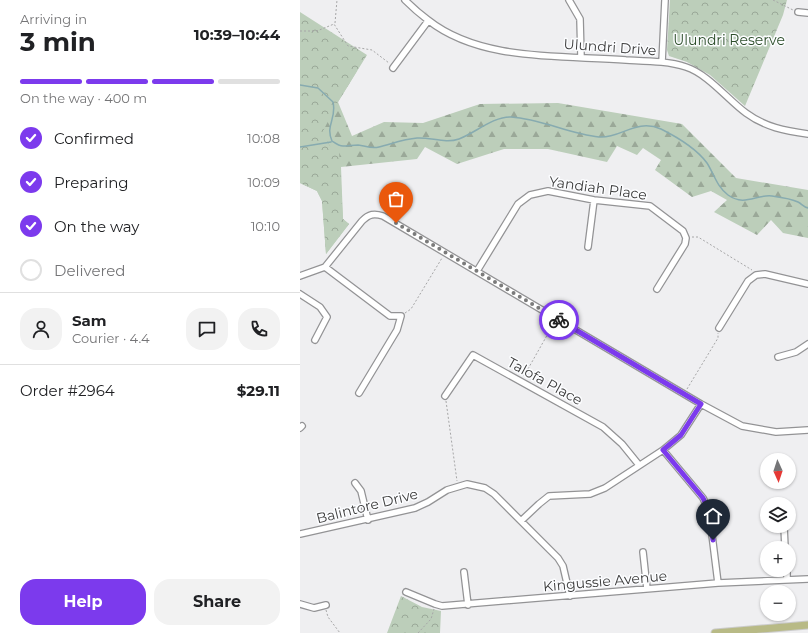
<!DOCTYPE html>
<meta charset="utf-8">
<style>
:root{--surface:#fff;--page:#f2f2f2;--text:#202124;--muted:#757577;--line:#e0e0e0;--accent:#7c3aed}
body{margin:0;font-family:Montserrat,sans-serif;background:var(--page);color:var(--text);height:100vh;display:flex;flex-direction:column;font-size:15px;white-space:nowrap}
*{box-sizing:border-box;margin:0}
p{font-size:13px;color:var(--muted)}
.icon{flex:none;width:22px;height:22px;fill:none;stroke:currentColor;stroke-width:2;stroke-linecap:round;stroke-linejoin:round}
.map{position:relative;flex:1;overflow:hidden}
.drawer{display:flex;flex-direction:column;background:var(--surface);width:300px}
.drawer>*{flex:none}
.needle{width:26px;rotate:177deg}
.controls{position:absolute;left:460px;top:453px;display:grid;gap:8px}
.controls a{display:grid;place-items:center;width:36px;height:36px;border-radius:50%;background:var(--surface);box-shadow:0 1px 3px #0004;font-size:20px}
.pin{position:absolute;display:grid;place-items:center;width:34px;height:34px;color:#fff;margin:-41px -17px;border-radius:50% 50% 50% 0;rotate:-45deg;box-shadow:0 0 4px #0007}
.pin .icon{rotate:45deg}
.courier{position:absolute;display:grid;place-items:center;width:40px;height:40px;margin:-20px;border:3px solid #7c3aed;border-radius:50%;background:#fff;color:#222;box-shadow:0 1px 5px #0007}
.head em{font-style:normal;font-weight:700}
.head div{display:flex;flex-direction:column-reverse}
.head{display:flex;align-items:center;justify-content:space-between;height:68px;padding:0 20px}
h1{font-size:26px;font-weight:700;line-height:30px}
.bar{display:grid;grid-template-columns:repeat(4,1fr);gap:6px 4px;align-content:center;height:48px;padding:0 20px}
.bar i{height:5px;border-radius:3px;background:var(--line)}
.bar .active{background:var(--accent)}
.bar p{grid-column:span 4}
.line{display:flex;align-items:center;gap:10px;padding:0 20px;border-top:1px solid var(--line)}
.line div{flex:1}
.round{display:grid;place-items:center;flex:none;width:42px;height:42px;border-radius:16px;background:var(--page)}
ol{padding:0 20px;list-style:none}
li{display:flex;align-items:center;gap:12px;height:44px}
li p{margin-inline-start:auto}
li .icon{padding:4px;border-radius:50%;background:var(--accent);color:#fff;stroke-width:4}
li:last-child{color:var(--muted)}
li i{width:22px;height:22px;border:2px solid var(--line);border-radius:50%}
.primary-button{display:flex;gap:8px;margin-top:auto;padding:8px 20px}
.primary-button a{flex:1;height:46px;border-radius:16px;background:var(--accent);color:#fff;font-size:16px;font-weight:700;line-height:46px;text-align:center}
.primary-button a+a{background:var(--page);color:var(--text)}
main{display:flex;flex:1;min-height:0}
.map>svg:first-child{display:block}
.forest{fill:url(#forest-firs)}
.park{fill:url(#park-crowns)}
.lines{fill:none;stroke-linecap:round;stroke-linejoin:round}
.stream{stroke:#87abb0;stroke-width:1.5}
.minor-casing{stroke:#939395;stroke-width:8}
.major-casing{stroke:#ccc;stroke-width:9}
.path{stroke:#a6a6a7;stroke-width:1;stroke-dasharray:2 2;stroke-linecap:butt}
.minor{stroke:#fff;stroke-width:5.5}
.major{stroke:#b8ba86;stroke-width:7}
.done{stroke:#7b7b7b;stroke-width:4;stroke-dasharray:0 7.2}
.route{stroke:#7c3aed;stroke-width:5}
.labels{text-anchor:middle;stroke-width:3;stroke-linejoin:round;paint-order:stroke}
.park-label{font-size:14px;fill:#2d4e2b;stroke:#fcfdff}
.street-label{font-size:14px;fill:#3c3c3c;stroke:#fcfdff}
</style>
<main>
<section class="drawer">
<div class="head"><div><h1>3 min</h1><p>Arriving in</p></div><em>10:39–10:44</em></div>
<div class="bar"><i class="active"></i><i class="active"></i><i class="active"></i><i></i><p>On the way · 400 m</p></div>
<ol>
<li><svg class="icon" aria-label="check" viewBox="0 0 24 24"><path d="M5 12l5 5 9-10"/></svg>Confirmed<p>10:08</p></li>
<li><svg class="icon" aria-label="check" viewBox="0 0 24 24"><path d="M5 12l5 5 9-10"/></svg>Preparing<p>10:09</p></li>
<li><svg class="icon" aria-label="check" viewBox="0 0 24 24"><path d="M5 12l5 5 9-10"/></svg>On the way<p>10:10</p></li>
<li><i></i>Delivered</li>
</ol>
<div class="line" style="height:72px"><a class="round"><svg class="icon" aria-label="person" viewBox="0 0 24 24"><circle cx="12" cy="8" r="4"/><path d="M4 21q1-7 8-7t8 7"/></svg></a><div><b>Sam</b><p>Courier · 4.4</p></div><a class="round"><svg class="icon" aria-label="chat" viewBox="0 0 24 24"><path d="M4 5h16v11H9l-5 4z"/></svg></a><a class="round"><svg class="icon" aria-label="phone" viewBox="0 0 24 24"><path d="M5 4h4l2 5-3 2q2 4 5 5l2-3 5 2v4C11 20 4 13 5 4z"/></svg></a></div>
<div class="line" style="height:52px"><div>Order #2964</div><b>$29.11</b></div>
<div class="primary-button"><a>Help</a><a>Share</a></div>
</section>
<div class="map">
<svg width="508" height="633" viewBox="0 0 508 633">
<defs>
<pattern id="forest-firs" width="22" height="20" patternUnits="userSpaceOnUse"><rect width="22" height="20" fill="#bcceba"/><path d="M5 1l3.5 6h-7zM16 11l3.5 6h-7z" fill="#9aa898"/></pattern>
<pattern id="park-crowns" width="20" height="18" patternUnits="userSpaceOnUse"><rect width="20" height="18" fill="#bcceba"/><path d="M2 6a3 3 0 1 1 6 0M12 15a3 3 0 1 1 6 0" fill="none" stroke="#9aa898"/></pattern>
</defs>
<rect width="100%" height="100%" fill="#efeff1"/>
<!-- forest -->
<path class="forest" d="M0,34L57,71L38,102L52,136L84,122L123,123L180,104L258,103L382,124L436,178L508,190V238L483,233L471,220L457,235L414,212L427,200L411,191L392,197L355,170L361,160L343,148L337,155L317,146L307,162L248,149H204L157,164L125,147L117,159L41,167L43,219L49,224L26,254L22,201L17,191L0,183Z"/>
<!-- park -->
<path class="park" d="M370,0H487L483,15L445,106L410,75L387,62L369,56L367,50Z
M0,12L67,55L38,102L22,133L30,146L39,150L43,219L49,224L26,254L22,201L17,191L0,183V95L3,90L0,89Z
M101,596L122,607L141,611L140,633H87Z"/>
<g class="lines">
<!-- stream -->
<path class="stream" d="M0,85L18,88L33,102C37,119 25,125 32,141C35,143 39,146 43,146C48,146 53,145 58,145C66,146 71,149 79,147C91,144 104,139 117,138C131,137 145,144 159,139C175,133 194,116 211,117C242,119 269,134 299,137C320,139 336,118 361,129C377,137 396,148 407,163C414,174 417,187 428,195C445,207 456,194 472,196C479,197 492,199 498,202C502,204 503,207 508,208
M0,147L31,142"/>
<!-- minor casing -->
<g class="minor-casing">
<path id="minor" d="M105,0C112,7 120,14 128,20C181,62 262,55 326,60C346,61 368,61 386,67C408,74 428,100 446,113C465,127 485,131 508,134
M269,0L280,19L281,57
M498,12L508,13
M362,62L365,0
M93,68L128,21
M288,247L294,200
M25,267L90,316H101L97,330L59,393
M177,271L218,204L230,195L248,191L294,200L350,206L383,231L386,238L385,244L357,289
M0,276L25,267L62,221C69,214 74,213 83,216L401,404L442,426L476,432L508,430
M0,294L20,307L27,317L15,340
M419,328L448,281L456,275L465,274L508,284
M478,357L496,352L508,344
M145,396L173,355L303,427L322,444L339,465
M0,428L2,426
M363,450L403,498L409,511L418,583
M55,483L61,491L68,520
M222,520L239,504L249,496L290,494L305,488L363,450L381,435L401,404
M484,526L485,548
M0,534L115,508L128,502L147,490L167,484L185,488L194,494L258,558L263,566L270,596
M343,552L347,589
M487,570V579
M164,572L168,605
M106,592L135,604L142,606L418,583L508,579
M0,604L14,608L26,605"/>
</g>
<!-- major casing -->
<g class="major-casing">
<path id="major" d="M415,633L508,625"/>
</g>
<!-- path -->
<path class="path" d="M473,0L493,10
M35,23L37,0
M0,31H17L34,24L48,46L72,50L89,63
M392,237H398L452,270
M105,313L111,309L142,258
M224,376L254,323
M387,389L418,338V333
M146,401L157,481
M26,610L28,617L40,633
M118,633L131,619L134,609"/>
<!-- minor -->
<use href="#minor" class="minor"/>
<!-- major -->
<use href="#major" class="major"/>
</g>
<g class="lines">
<!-- done -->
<path class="done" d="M96,223L259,320"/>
<!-- route -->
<path class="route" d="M259,320L401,404L381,435L363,450L403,498L409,511L413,540"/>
</g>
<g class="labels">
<!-- park labels -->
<g class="park-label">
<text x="429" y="45">Ulundri Reserve</text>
</g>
<!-- street labels -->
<g class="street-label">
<text transform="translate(310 47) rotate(4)" y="5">Ulundri Drive</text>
<text transform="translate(298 188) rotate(8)" y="5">Yandiah Place</text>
<text transform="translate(245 381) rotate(29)" y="5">Talofa Place</text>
<text transform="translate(67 506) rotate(-14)" y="5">Balintore Drive</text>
<text transform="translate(305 581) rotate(-5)" y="5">Kingussie Avenue</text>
</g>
</g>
</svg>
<div class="controls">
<a><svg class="needle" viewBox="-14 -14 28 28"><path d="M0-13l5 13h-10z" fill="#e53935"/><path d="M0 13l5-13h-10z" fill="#757577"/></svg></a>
<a><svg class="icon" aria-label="layers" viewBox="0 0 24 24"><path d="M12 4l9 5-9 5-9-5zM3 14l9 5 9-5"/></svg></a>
<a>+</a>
<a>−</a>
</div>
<div class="pin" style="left:96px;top:223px;background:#ea580c"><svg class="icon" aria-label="bag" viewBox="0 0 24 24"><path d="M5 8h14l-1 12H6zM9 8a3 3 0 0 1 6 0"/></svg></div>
<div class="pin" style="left:413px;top:540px;background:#1f2937"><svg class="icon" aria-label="home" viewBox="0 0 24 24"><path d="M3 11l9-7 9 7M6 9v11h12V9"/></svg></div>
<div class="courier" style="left:259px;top:320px"><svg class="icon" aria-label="bike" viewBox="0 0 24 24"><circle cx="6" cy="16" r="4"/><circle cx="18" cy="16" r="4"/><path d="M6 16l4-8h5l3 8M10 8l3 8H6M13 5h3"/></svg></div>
</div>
</main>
